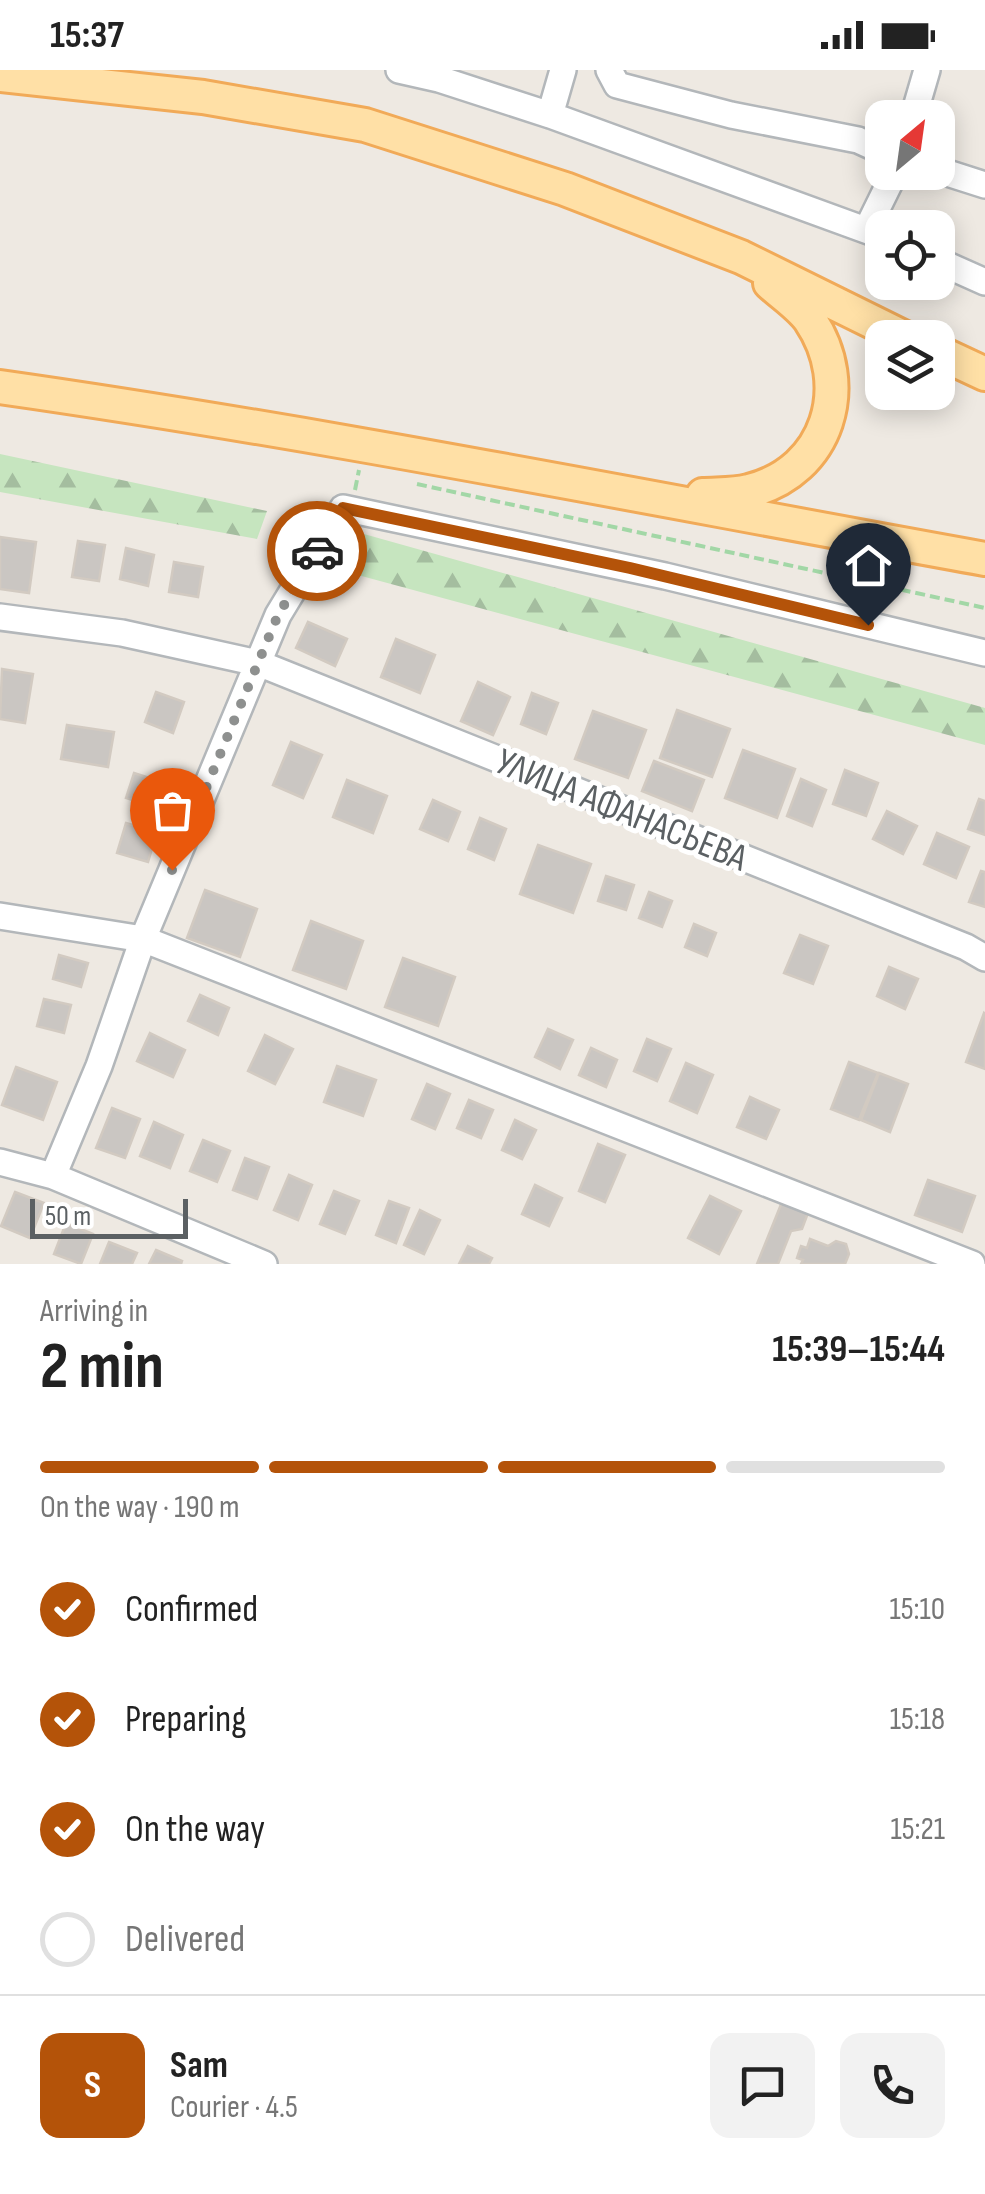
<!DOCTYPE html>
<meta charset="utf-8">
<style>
:root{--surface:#fff;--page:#f2f2f2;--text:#222;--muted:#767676;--line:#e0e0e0;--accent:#b45309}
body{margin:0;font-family:"Sofia Sans Condensed",sans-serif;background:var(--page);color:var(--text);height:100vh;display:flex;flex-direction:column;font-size:38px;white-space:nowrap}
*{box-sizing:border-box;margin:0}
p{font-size:32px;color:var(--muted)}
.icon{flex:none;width:55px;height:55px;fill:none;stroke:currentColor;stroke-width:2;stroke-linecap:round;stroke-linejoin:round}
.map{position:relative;height:1194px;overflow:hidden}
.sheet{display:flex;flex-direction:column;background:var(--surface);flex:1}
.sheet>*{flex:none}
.needle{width:65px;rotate:29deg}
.buttons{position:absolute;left:865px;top:30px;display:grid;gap:20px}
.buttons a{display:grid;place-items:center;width:90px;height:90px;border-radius:20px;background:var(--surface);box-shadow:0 5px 25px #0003;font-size:50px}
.scale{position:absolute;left:30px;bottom:25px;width:158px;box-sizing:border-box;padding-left:10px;border:5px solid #5b6063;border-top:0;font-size:28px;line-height:35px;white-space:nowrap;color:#5b6063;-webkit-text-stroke:8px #fff;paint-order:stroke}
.pin{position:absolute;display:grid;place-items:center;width:85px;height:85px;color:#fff;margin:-102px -42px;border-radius:50% 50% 50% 0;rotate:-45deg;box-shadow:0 0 10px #0007}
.pin .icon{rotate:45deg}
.courier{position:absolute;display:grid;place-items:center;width:100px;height:100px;margin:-50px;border:8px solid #b45309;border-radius:50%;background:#fff;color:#222;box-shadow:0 2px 12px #0007}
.head em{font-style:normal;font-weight:700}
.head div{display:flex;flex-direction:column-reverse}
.head{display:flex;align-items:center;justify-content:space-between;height:170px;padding:0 40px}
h1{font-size:65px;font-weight:700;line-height:75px}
.bar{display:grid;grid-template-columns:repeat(4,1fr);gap:15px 10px;align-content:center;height:120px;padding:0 40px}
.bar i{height:12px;border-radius:8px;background:var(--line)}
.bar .on{background:var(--accent)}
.bar p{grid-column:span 4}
.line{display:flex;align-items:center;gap:25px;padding:0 40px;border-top:2px solid var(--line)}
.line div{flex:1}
.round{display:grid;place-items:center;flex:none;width:105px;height:105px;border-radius:20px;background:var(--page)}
ol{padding:0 40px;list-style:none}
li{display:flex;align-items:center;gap:30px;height:110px}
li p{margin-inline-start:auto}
li .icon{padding:10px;border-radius:50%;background:var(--accent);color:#fff;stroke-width:4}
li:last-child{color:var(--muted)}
li i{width:55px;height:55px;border:5px solid var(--line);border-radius:50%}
.status{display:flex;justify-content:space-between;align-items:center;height:70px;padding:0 50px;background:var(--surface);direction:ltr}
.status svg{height:28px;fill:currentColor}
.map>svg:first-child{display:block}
.forest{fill:url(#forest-firs)}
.building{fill:#cac6c2;stroke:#d2cac1;stroke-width:2.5}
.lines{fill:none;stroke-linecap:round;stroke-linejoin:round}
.minor-casing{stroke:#b3b7ba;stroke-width:30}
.major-casing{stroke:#f1aa58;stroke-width:38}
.path{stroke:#a2d7a6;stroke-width:4;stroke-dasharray:10 5;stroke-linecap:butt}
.minor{stroke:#fff;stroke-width:25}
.major{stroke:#ffe0a6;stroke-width:32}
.done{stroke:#8e908f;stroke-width:10;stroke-dasharray:0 18}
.route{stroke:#b45309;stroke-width:12}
.labels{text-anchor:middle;stroke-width:10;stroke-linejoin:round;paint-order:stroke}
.street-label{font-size:38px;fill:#5b6063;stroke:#fff}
</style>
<div class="status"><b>15:37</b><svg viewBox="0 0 49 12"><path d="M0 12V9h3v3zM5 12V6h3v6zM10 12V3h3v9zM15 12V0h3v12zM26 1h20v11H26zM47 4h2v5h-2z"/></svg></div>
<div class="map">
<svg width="985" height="1194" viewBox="0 0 985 1194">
<defs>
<pattern id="forest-firs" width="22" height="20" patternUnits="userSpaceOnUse" patternTransform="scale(2.5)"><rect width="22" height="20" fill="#c6e5bf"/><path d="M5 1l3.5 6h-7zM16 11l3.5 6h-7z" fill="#a4bd9f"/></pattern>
</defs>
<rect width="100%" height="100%" fill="#eee9e2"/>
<!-- forest -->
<path class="forest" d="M0,384L267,441L257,469L0,422Z
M339,457L985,638V675L332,498Z"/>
<!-- building -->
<path class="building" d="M0,467L36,472L29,523L0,519Z
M78,471L105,475L99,511L72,507Z
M126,478L154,485L148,516L120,509Z
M174,492L203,497L198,527L169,522Z
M308,552L347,569L335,596L296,578Z
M396,569L435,585L420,623L381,607Z
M2,599L33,604L25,653L0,649Z
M478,612L510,627L493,665L461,651Z
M156,622L184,632L173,663L145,652Z
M532,623L558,633L546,664L521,654Z
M677,640L730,659L712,707L660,688Z
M593,641L646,660L628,708L575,689Z
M67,655L114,662L108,697L61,689Z
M291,672L322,685L303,728L273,715Z
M743,680L795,699L777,748L725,728Z
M654,691L704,710L692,741L642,721Z
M845,700L878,713L866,746L833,734Z
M134,703L165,713L157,738L126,728Z
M801,709L826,720L812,756L787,746Z
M347,710L387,726L373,763L333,747Z
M979,729L985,731V765L968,759Z
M433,730L460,742L448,771L420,759Z
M887,741L917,756L903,784L873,769Z
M480,748L506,759L494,790L468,779Z
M126,753L157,762L148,792L117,783Z
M937,763L969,777L956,808L924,794Z
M538,775L591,794L573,843L520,824Z
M981,801L985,802V837L969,832Z
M606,806L634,815L626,840L598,831Z
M205,820L257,839L240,887L187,868Z
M649,822L672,831L662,857L639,848Z
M311,851L363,871L346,919L293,900Z
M694,854L716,863L707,886L685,877Z
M800,865L828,876L813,914L784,903Z
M59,885L88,893L81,917L53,909Z
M403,888L455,907L438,956L385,937Z
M889,897L918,909L905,939L877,926Z
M200,925L229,938L218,965L188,951Z
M44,929L71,935L64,963L37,956Z
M984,943L985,944V999L966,992Z
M548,959L573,970L560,999L535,987Z
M150,963L185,980L173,1007L137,991Z
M265,965L293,979L275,1014L248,1001Z
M647,969L671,979L657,1011L634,1001Z
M591,978L617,990L606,1017L579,1005Z
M849,992L878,1003L859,1050L831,1039Z
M686,993L713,1005L697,1043L670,1031Z
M337,996L376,1010L363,1046L324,1032Z
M16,997L57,1012L43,1050L2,1035Z
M879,1003L908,1014L890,1062L861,1050Z
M427,1014L450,1024L435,1059L412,1049Z
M750,1027L779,1040L766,1069L737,1057Z
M469,1030L493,1040L481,1068L457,1058Z
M112,1038L140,1049L125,1088L96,1078Z
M515,1050L536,1060L522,1089L502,1080Z
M154,1052L183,1065L170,1098L140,1086Z
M203,1070L230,1081L217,1112L190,1101Z
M598,1074L625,1085L605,1132L579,1121Z
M245,1088L269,1097L257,1129L233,1120Z
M289,1105L312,1115L298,1150L274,1140Z
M928,1110L975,1126L962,1162L915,1145Z
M535,1115L562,1128L549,1156L522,1144Z
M334,1121L359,1131L345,1164L320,1154Z
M15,1122L44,1133L30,1168L1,1156Z
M710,1126L741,1141L719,1184L688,1168Z
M389,1131L409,1138L396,1173L376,1165Z
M782,1132L808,1143L802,1159L791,1161L778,1194H757Z
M420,1140L440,1150L424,1184L404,1175Z
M66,1153L93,1164L81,1194L54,1184Z
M810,1169L828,1176L836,1171L846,1174L849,1184L845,1194H801L803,1190L797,1188L801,1176L807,1178Z
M109,1172L137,1183L132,1194H100Z
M468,1176L492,1188L489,1194H459Z
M156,1180L182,1191L181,1194H149Z"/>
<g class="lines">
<!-- minor casing -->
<g class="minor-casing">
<path id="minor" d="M399,0L439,9L550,45L882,166
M609,0L617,15L731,45L858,70L882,81
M550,45L563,0
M913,48L927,0
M938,100L985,115
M867,159L895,102
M938,191L985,212
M0,547L122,563L258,593L966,877L985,888
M0,846L143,869L972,1194
M0,1092L53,1106
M264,1194L53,1106L99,996L143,869L278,545L343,438L665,506L985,583"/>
</g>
<!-- major casing -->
<g class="major-casing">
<path id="major" d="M0,5L203,27L365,55L565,119L741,187L905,268
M938,282L985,304
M0,317C330,364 657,430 985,489
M703,425C718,424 735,425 749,421C829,401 854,315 810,250C800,236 783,225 770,213"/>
</g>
<!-- path -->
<path class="path" d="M417,414L985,538
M355,420L359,400"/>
<!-- minor -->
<use href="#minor" class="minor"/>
<!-- major -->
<use href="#major" class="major"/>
</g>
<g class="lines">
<!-- done -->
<path class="done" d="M172,800L278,545L317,481"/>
<!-- route -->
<path class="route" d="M317,481L343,438L630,498L868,555"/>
</g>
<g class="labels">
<!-- street labels -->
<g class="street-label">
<text transform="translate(622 739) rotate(22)" y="13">УЛИЦА АФАНАСЬЕВА</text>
</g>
</g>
</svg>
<div class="buttons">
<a><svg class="needle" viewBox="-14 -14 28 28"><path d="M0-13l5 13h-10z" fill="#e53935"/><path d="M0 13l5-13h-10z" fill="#767676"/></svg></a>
<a><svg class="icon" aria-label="locate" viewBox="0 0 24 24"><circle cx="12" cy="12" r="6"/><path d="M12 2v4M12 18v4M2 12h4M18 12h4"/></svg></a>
<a><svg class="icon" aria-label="layers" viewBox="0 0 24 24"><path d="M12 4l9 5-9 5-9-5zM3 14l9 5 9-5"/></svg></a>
</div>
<div class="scale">50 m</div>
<div class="pin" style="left:172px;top:800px;background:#ea580c"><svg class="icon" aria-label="bag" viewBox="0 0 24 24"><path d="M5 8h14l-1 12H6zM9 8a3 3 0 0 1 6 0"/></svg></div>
<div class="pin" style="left:868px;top:555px;background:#1f2937"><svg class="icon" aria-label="home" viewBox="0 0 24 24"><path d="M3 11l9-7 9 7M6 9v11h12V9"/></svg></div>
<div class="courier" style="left:317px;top:481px"><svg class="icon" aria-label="car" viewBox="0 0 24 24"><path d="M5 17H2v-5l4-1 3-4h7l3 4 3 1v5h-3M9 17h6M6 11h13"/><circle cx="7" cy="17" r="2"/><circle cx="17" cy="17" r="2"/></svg></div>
</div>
<section class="sheet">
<div class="head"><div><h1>2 min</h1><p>Arriving in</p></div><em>15:39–15:44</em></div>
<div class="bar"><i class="on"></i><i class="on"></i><i class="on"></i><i></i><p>On the way · 190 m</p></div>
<ol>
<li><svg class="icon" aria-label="check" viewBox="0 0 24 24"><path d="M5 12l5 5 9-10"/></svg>Confirmed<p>15:10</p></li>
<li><svg class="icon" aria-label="check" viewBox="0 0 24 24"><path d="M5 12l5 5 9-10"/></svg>Preparing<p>15:18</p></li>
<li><svg class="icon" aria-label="check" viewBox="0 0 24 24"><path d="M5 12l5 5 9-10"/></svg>On the way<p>15:21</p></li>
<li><i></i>Delivered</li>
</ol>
<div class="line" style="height:180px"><b class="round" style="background:var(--accent);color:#fff">S</b><div><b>Sam</b><p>Courier · 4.5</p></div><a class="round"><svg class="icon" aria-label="chat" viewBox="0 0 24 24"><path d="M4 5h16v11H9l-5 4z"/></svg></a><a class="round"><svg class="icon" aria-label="phone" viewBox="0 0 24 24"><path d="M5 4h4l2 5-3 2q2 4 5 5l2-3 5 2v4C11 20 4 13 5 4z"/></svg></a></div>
</section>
